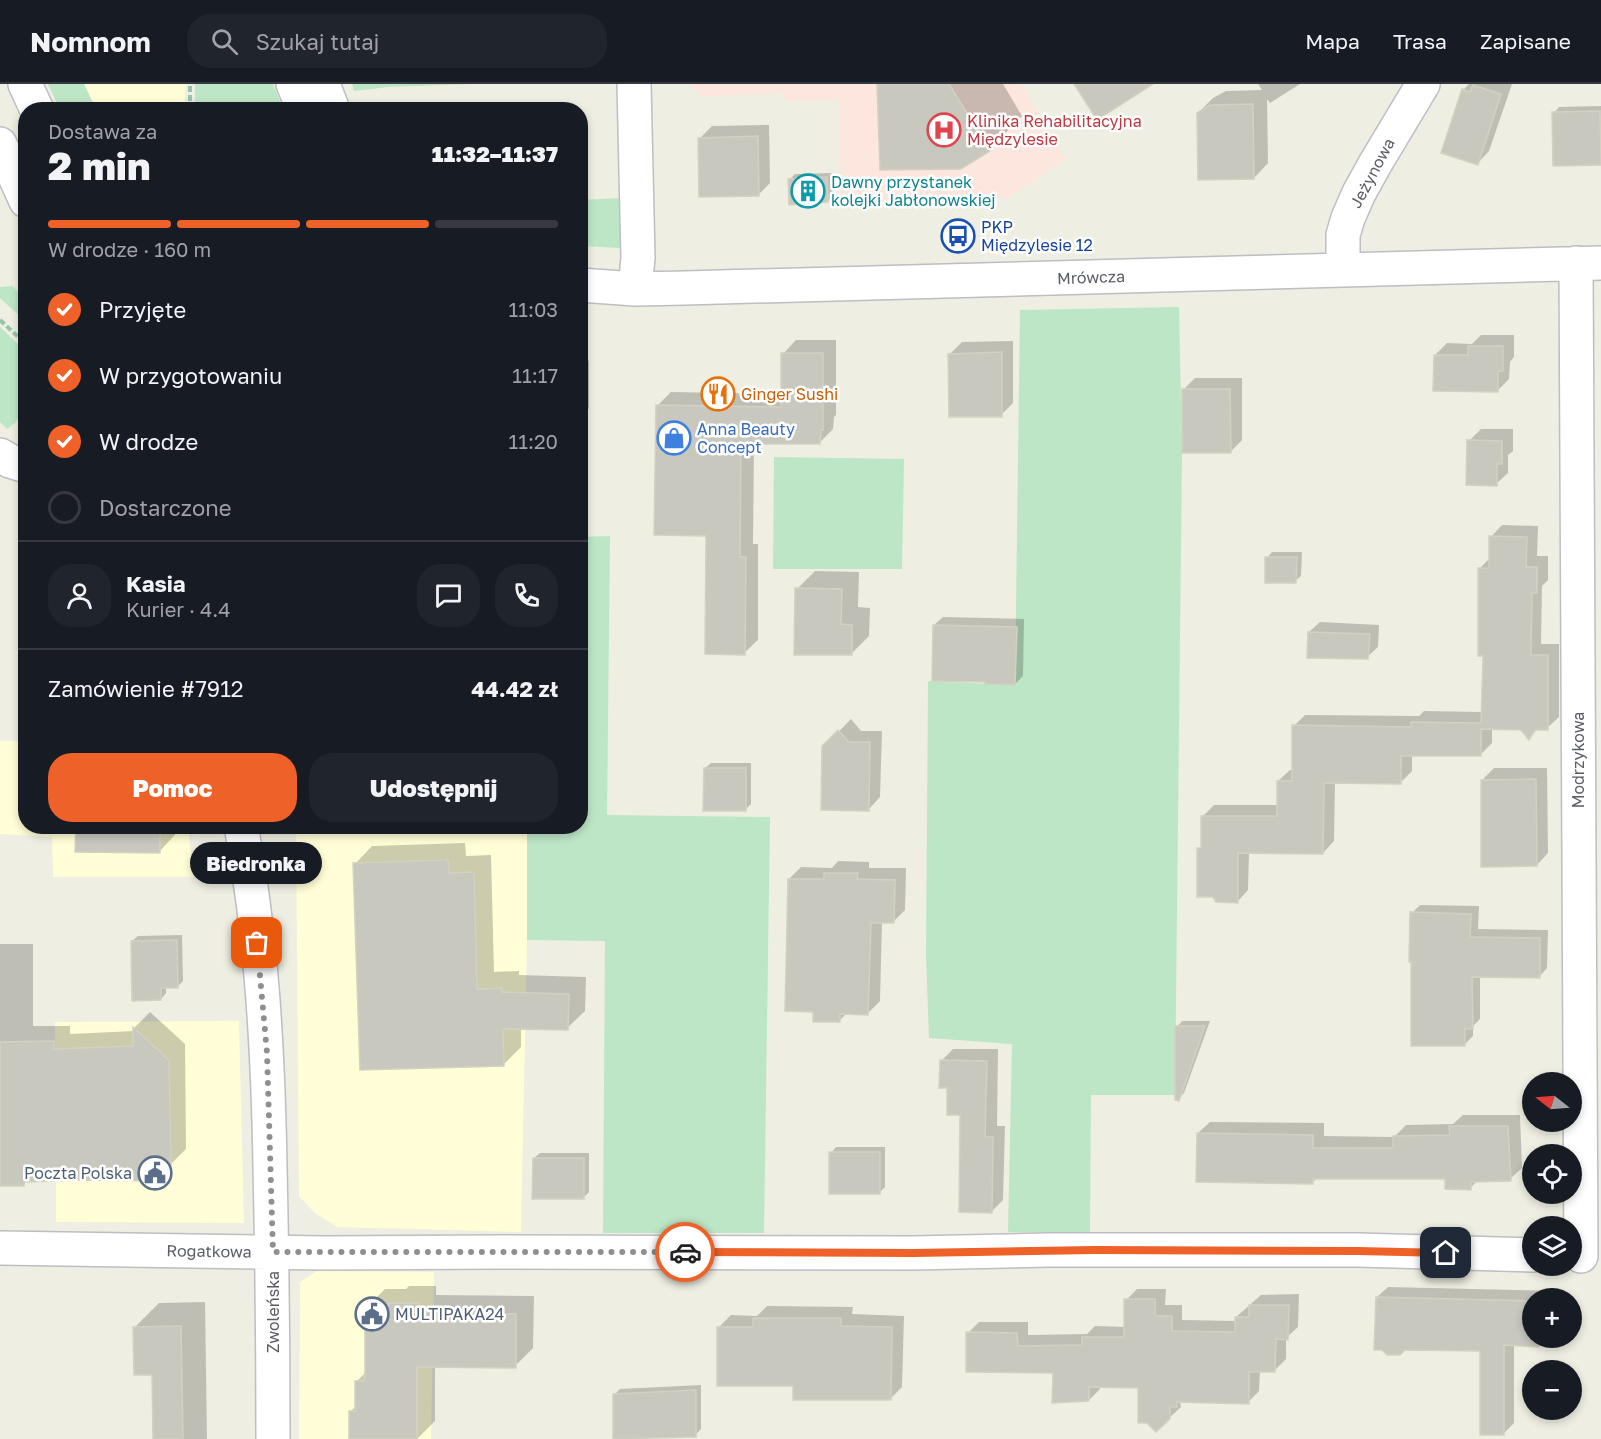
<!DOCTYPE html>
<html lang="pl">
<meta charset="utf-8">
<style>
:root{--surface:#171b24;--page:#20242c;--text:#f1f3f6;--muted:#9ea1a6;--line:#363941;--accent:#ee6128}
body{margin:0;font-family:"Golos Text",sans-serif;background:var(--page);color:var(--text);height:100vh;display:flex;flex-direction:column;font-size:22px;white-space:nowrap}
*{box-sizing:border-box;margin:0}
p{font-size:20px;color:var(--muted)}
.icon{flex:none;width:33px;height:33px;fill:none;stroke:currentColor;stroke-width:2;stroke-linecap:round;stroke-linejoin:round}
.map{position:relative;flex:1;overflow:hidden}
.side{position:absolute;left:18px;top:18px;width:570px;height:732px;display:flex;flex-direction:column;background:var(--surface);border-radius:24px;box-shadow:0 3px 9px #0003}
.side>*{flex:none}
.needle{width:39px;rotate:287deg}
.buttons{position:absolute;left:1522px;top:988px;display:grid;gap:12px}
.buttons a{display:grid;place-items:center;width:60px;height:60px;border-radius:50%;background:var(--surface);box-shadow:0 3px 9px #0003;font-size:30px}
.pin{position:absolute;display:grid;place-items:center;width:51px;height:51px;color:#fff;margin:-26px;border-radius:12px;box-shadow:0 3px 9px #0006}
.courier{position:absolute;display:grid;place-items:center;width:60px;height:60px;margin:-30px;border:4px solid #ee6128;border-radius:50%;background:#fff;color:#222;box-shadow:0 2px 8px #0007}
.bubble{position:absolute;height:42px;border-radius:21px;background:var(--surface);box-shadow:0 3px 9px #0003;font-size:20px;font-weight:800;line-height:42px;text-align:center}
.head em{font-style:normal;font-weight:800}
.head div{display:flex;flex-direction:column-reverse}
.head{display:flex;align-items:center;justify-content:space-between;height:102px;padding:0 30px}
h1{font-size:39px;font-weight:800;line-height:45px}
.bar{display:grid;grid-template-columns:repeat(4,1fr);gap:9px 6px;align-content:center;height:72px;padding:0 30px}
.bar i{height:8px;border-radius:4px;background:var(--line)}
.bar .active{background:var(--accent)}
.bar p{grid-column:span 4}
.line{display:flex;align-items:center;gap:15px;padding:0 30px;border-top:2px solid var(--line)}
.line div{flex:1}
.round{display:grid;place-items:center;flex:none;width:63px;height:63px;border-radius:24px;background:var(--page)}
ol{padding:0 30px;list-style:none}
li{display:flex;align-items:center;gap:18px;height:66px}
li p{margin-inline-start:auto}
li .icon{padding:6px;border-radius:50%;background:var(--accent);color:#fff;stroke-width:4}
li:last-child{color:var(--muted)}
li i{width:33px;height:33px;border:3px solid var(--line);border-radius:50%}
.cta{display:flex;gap:12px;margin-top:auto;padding:12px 30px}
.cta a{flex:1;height:69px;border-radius:24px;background:var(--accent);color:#fff;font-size:24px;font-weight:800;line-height:69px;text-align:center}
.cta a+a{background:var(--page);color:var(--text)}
header{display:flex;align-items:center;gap:36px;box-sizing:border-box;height:84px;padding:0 30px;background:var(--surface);border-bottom:2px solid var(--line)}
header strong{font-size:28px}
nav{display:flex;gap:33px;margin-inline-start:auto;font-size:21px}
.search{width:420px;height:54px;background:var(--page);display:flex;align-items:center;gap:15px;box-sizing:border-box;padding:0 21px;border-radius:24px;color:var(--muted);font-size:22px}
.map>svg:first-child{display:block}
.commercial{fill:#fffed6}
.medical{fill:#fce6dd}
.green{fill:#bde6c6}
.shadow{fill:#0003}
.building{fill:#c9c8bf;stroke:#d3d1c0;stroke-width:1.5}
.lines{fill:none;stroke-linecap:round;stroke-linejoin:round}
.minor-casing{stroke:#bcbec4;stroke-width:36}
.path{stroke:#95c5ad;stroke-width:4;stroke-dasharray:6 3;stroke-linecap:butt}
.minor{stroke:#fff;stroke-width:33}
.done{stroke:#8e908f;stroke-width:6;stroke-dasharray:0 10.8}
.route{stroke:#ee6128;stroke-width:8}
.labels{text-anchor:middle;stroke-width:5;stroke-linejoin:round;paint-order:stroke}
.health-label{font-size:16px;fill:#be3a42;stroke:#fff;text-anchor:start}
.street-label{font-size:16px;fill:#5a5d63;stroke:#fff}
.culture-label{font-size:16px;fill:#0d838f;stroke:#fff;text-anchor:start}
.transit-label{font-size:16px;fill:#164399;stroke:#fff;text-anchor:start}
.food-label{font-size:16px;fill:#c56008;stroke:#fff;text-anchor:start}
.shop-label{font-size:16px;fill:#366cbe;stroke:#fff;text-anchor:start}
.service-label{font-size:16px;fill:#4e5e75;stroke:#fff;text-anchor:end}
</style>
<header>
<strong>Nomnom</strong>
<div class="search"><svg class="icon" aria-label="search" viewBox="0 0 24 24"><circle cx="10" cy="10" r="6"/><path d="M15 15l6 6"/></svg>Szukaj tutaj</div>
<nav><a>Mapa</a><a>Trasa</a><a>Zapisane</a></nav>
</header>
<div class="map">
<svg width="1601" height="1355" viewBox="0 0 1601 1355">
<rect width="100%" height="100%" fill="#eeeee2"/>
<!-- commercial -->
<path class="commercial" d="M84,0H186L184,25H96Z
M0,657H25L26,742L188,743L194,793H53L52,753L0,750Z
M296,743H527V856L521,1148L338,1143L316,1130L299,1112Z
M239,937L244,1139L56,1138L55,938Z
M317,1187L434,1188L431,1355H299L300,1198Z"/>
<!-- medical -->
<path class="medical" d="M690,0H1021L1065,75L1027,102L1005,114L841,118L839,16L785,17L784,9L701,13Z"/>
<!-- green -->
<path class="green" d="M48,0H84L96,25H60Z
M195,0H273L283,25H195Z
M352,0H470L388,3L354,7Z
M622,114L621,164L581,162L580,116Z
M12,202C24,211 26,223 25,237L0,214V203Z
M1179,223L1182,369L1175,1011H1091L1090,1148H1008L1012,960L929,954L926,872L928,597L1015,601L1020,226Z
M0,243L25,267V322L15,339L7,345L0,338Z
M774,373L904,375L902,485H773Z
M610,452L607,731L770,733L764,1149H603L605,857L527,856V743L580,742L581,453Z"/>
<!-- shadow -->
<path class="shadow" d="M879,0H1003L1022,32L989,66L961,83Z
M1258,0H1300L1270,19L1267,15L1268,79L1254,94L1198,29L1213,14L1226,7L1262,6Z
M1469,0H1512L1489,67L1478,79L1463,6Z
M1601,22V78L1600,79L1554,29L1559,23Z
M769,41L770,99L758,111L700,54L712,42Z
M832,89L833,111L828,117L789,96L795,90Z
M1481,251H1514V273L1510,278L1509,295L1497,307L1435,271L1447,259L1472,260Z
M796,256H836V331L834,333L833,345L820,358H754L753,460H758V556L744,569L707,450L657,322L671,308L783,310V270Z
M1013,257V319L1001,331L950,270L962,258Z
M580,264H588V276L589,277V324L584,330H580Z
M1195,294H1242V356L1230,368L1183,306Z
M1481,345H1513V367L1508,371V389L1496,400L1469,357Z
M1502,441L1538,442L1537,472H1548V496L1542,502L1541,560H1559V633L1547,644H1538L1529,654L1521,644H1492V659L1481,670L1412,671V687L1400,699L1335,698L1334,757L1323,769L1249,768L1248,806L1237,818L1198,765L1203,761V732L1214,721H1278V697L1290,686H1293L1294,642L1305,631L1419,632L1424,627L1483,628L1485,571L1480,484L1490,474L1491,453Z
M1272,468H1302L1301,492L1295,497L1267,474Z
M815,487L859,488L858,523L870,524L869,552L851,570L797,505Z
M943,533L1024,535L1023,592L1015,600L934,541Z
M1320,538L1379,541L1378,563L1367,573L1309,548Z
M851,635L861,647H882L880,713L869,725L824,663Z
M711,679H751V720L745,726L705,684Z
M1494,684H1547L1548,769L1537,781L1482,696Z
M77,742H183L159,768Z
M465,759L466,772L491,771L494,888L519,887V891L586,893L585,927L567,944L521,943V963L504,980L355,780L372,762Z
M838,777L869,778V784H906L905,826L893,838L882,837L880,917L868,929H847L839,937L789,795L801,783L832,784Z
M1420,821L1479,822L1478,845L1548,846L1547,884L1539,893L1480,892V935L1473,942V952L1464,961L1412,829Z
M182,851L183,897L177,903H166V909L161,915L132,857L138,852Z
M0,860H33V942H70V950L134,947V944L150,928L185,960L186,1065L156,1095H89L28,1097L24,1100H0Z
M1182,937H1210L1184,1009L1178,1015L1177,943Z
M953,965H998L997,1042H1005L1003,1116L991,1128L961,1029L949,1002L941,977Z
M1463,1031H1520L1522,1084L1510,1095L1478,1096L1470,1104L1447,1093H1318L1312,1099L1198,1049L1210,1038L1324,1039V1052L1394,1053L1406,1041L1453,1040Z
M836,1063H885V1103L880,1108L831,1069Z
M540,1069H589V1108L583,1114L534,1074Z
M409,1202H436V1211L534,1212L533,1264L515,1282L435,1281V1337L417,1355L351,1327L356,1322V1298L366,1288L367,1223L385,1205H406Z
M1388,1203L1562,1207V1215H1533V1254H1546L1539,1261L1514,1260V1339L1504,1349L1481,1265L1377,1213Z
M1137,1205H1166L1165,1221H1182V1236L1236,1237V1233L1261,1211L1299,1210L1298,1243L1286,1254V1275L1275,1286H1260L1259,1307L1248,1318L1180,1317L1181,1323L1156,1346L1140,1303L1100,1302V1305L1089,1316L1055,1287L968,1249L979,1238H1028V1251L1087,1250L1095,1242L1126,1243V1216Z
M205,1218L207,1355H155L153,1289L134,1244L159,1219Z
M767,1222L853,1223L852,1230L904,1232L902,1303L890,1315L794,1301L719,1243L731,1231L757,1232Z
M701,1301V1345L695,1351L614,1311L620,1305Z"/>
<!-- building -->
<path class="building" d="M877,0H949L990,67L961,85L880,86Z
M1074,0H1153L1097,36Z
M1473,1L1501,10L1478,81L1441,69L1462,5L1470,8Z
M1253,20L1254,95L1198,96L1197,29L1210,21Z
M1600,27L1601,81L1553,82L1552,28Z
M758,52L759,112L699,113L698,54Z
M827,93L828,118L789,121L788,95Z
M1468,262H1503V287H1498V308L1433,307L1434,271H1468Z
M1002,268V333H949L948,270Z
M781,269H823V346H821L820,360H741L740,473H746L745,571L705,570L706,452L654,451L656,321L781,323Z
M1182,305H1230L1231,369H1182Z
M1467,356L1502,357V380H1497V402L1466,401Z
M1489,452L1527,453L1526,483H1537V509H1532L1531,571H1548V646H1535L1529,656L1521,646L1481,645V672H1401V700L1324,699L1323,770L1238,769V819L1216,818L1213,813H1197V764H1201V732H1277V697H1292V641L1411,643V638L1481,639L1483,572H1478V484H1489Z
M1265,473H1297L1296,499H1265Z
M795,504L842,505L841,540L852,541V571H794Z
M933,541L1017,543L1015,601L985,600V598L932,597Z
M1308,548L1370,550L1368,575L1307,574Z
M838,646L849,658H870L869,727L821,726L822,662Z
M704,684H746V727H703Z
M1536,695L1537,782L1481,783V696Z
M76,742H160V769L75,768Z
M448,776L449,789L474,788L477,905L502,904V908L569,910L568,946L503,945L504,982L360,986L353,779Z
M824,789H858L857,795L895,796L894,839H871L868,931L840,930V938H813V928L785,927L788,795H824Z
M1410,828L1471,830L1470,853L1540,854V894L1472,893L1473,945H1465V962H1411V878H1409Z
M177,856L178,904H161V916L132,917L131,857Z
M1175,942H1205L1179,1017L1175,1016Z
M133,943L169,976L171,1082L157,1097L89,1096L24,1098V1102H0V958L54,957V965L133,962Z
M940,976L987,977L985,1053H993L992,1129L959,1128L960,1031H947V1004H939Z
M1449,1042H1508L1511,1097L1471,1098V1106L1445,1105V1095H1313V1100L1196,1098L1197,1049L1313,1051V1064H1393V1052L1450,1051Z
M829,1068H880V1110H829Z
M533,1074H584V1115H532Z
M1376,1213L1533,1217V1254H1539V1263L1504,1261V1351H1480V1267L1405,1266L1400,1271H1387L1382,1266H1374Z
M1124,1215H1155V1232H1172V1247L1235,1248V1233H1249V1221H1289L1288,1256L1276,1255L1275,1288H1249V1320L1177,1318V1323H1170V1335L1156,1348L1147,1339H1138V1304L1089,1303V1317L1052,1319L1053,1289L966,1288V1248L1017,1249L1018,1262L1082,1261V1253H1124Z
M389,1219H419L418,1228L516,1230V1284L417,1283V1355H349V1327H355V1297H365V1222H389Z
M753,1234H841V1242L892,1243L891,1316H793V1302H717V1243H753Z
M181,1242L183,1355H153L152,1291H134L133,1243Z
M696,1306V1353L613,1355V1310Z"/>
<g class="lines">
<!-- minor casing -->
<g class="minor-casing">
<path id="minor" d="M25,0L37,26
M293,0L304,26
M323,0L333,26
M634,0L638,174L635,205
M0,60L26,117
M1576,179L1581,1172
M1343,186V151L1348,134L1359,109L1375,80L1423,0
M580,201L635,205L685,204L1601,179
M0,371L10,377L26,382
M241,742C262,854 268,969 270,1082C272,1173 273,1264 273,1355
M0,1164L326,1169L498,1168L913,1169L1048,1166H1358L1533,1171"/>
</g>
<!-- path -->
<path class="path" d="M190,26V0
M0,236L26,260
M20,345L26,335"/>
<!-- minor -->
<use href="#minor" class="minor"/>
</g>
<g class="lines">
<!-- done -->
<path class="done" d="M257,859L267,969L273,1168H685"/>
<!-- route -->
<path class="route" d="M685,1168L913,1169L1095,1166L1358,1167L1446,1169"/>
</g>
<!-- icons -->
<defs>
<g id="hospital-ring" transform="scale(1.725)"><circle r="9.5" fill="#fff" stroke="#e0444e" stroke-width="1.5"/><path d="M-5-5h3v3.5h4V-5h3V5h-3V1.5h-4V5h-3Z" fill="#e0444e"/></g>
<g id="building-ring" transform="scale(1.725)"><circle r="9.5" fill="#fff" stroke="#0f9aa8" stroke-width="1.5"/><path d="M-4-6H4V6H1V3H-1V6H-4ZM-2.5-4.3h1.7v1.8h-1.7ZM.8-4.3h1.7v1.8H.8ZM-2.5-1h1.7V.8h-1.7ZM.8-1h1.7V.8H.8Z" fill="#0f9aa8"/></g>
<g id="bus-ring" transform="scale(1.725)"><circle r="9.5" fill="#fff" stroke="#1a4fb4" stroke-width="1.5"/><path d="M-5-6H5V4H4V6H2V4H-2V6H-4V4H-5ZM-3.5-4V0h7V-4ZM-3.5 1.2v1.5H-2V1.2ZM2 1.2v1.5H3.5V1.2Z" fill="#1a4fb4"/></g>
<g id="restaurant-ring" transform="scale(1.725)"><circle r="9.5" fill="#fff" stroke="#e8710a" stroke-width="1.5"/><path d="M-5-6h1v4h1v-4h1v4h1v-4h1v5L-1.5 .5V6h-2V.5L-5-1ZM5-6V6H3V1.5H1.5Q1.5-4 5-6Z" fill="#e8710a"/></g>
<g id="shop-ring" transform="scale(1.725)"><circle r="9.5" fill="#fff" stroke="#3f7fe0" stroke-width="1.5"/><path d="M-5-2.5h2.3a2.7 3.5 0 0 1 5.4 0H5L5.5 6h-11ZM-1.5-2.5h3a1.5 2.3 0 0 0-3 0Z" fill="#3f7fe0"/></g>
<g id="civic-ring" transform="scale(1.725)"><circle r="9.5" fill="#fff" stroke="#5c6f8a" stroke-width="1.5"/><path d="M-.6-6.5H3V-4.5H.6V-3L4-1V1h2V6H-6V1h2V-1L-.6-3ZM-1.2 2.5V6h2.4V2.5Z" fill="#5c6f8a"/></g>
</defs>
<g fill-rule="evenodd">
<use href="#hospital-ring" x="944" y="46"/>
<use href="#building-ring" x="808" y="107"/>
<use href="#bus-ring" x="958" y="152"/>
<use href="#restaurant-ring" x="718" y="310"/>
<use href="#shop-ring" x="674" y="354"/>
<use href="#civic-ring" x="155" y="1089"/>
<use href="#civic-ring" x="372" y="1230"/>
</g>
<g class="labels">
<!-- health labels -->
<g class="health-label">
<text x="967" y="43">Klinika Rehabilitacyjna<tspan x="967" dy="18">Międzylesie</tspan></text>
</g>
<!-- street labels -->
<g class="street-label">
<text transform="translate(1372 89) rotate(-62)" y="6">Jeżynowa</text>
<text transform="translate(1091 193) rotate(-2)" y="6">Mrówcza</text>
<text transform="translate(1578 676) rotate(-90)" y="6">Modrzykowa</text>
<text transform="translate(209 1167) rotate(1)" y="6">Rogatkowa</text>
<text transform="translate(273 1228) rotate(-90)" y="6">Zwoleńska</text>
</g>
<!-- culture labels -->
<g class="culture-label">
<text x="831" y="104">Dawny przystanek<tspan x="831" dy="18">kolejki Jabłonowskiej</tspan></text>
</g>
<!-- transit labels -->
<g class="transit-label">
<text x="981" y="149">PKP<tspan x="981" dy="18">Międzylesie 12</tspan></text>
</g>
<!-- food labels -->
<g class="food-label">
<text x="741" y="316">Ginger Sushi</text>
</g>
<!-- shop labels -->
<g class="shop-label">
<text x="697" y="351">Anna Beauty<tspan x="697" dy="18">Concept</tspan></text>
</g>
<!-- service labels -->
<g class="service-label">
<text x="132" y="1095">Poczta Polska</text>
<text x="395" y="1236" text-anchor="start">MULTIPAKA24</text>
</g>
</g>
</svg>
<div class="buttons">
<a><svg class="needle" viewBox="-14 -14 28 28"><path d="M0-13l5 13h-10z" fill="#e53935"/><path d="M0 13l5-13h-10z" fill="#9ea1a6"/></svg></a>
<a><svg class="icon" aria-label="locate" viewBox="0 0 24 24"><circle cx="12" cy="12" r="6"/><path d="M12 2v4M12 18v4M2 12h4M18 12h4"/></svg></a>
<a><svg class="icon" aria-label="layers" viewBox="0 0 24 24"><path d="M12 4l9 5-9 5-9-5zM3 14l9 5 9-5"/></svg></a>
<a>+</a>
<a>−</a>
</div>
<div class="pin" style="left:257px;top:859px;background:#ea580c"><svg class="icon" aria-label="bag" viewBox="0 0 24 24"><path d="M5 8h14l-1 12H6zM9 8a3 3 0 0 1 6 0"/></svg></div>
<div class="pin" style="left:1446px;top:1169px;background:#1f2937"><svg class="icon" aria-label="home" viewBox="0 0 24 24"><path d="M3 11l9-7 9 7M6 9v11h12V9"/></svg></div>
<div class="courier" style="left:685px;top:1168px"><svg class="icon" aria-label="car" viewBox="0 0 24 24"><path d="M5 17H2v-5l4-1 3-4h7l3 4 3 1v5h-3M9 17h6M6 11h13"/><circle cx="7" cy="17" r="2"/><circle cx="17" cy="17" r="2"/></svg></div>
<div class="bubble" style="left:190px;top:758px;width:132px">Biedronka</div>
<section class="side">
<div class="head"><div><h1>2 min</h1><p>Dostawa za</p></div><em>11:32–11:37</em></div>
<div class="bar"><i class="active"></i><i class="active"></i><i class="active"></i><i></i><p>W drodze · 160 m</p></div>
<ol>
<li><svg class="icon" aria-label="check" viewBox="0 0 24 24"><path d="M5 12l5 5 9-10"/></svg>Przyjęte<p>11:03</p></li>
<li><svg class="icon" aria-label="check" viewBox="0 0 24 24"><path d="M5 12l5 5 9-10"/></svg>W przygotowaniu<p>11:17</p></li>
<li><svg class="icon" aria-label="check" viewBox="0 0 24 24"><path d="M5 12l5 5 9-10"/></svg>W drodze<p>11:20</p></li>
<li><i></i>Dostarczone</li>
</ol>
<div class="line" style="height:108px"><a class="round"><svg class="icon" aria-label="person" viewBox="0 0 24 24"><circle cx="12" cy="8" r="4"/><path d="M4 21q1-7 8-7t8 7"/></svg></a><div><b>Kasia</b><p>Kurier · 4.4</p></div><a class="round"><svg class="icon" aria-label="chat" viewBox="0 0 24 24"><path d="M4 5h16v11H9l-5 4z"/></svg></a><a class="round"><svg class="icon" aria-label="phone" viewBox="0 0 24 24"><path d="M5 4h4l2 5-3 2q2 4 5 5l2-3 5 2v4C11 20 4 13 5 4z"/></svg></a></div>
<div class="line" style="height:78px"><div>Zamówienie #7912</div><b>44.42 zł</b></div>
<div class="cta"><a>Pomoc</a><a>Udostępnij</a></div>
</section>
</div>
